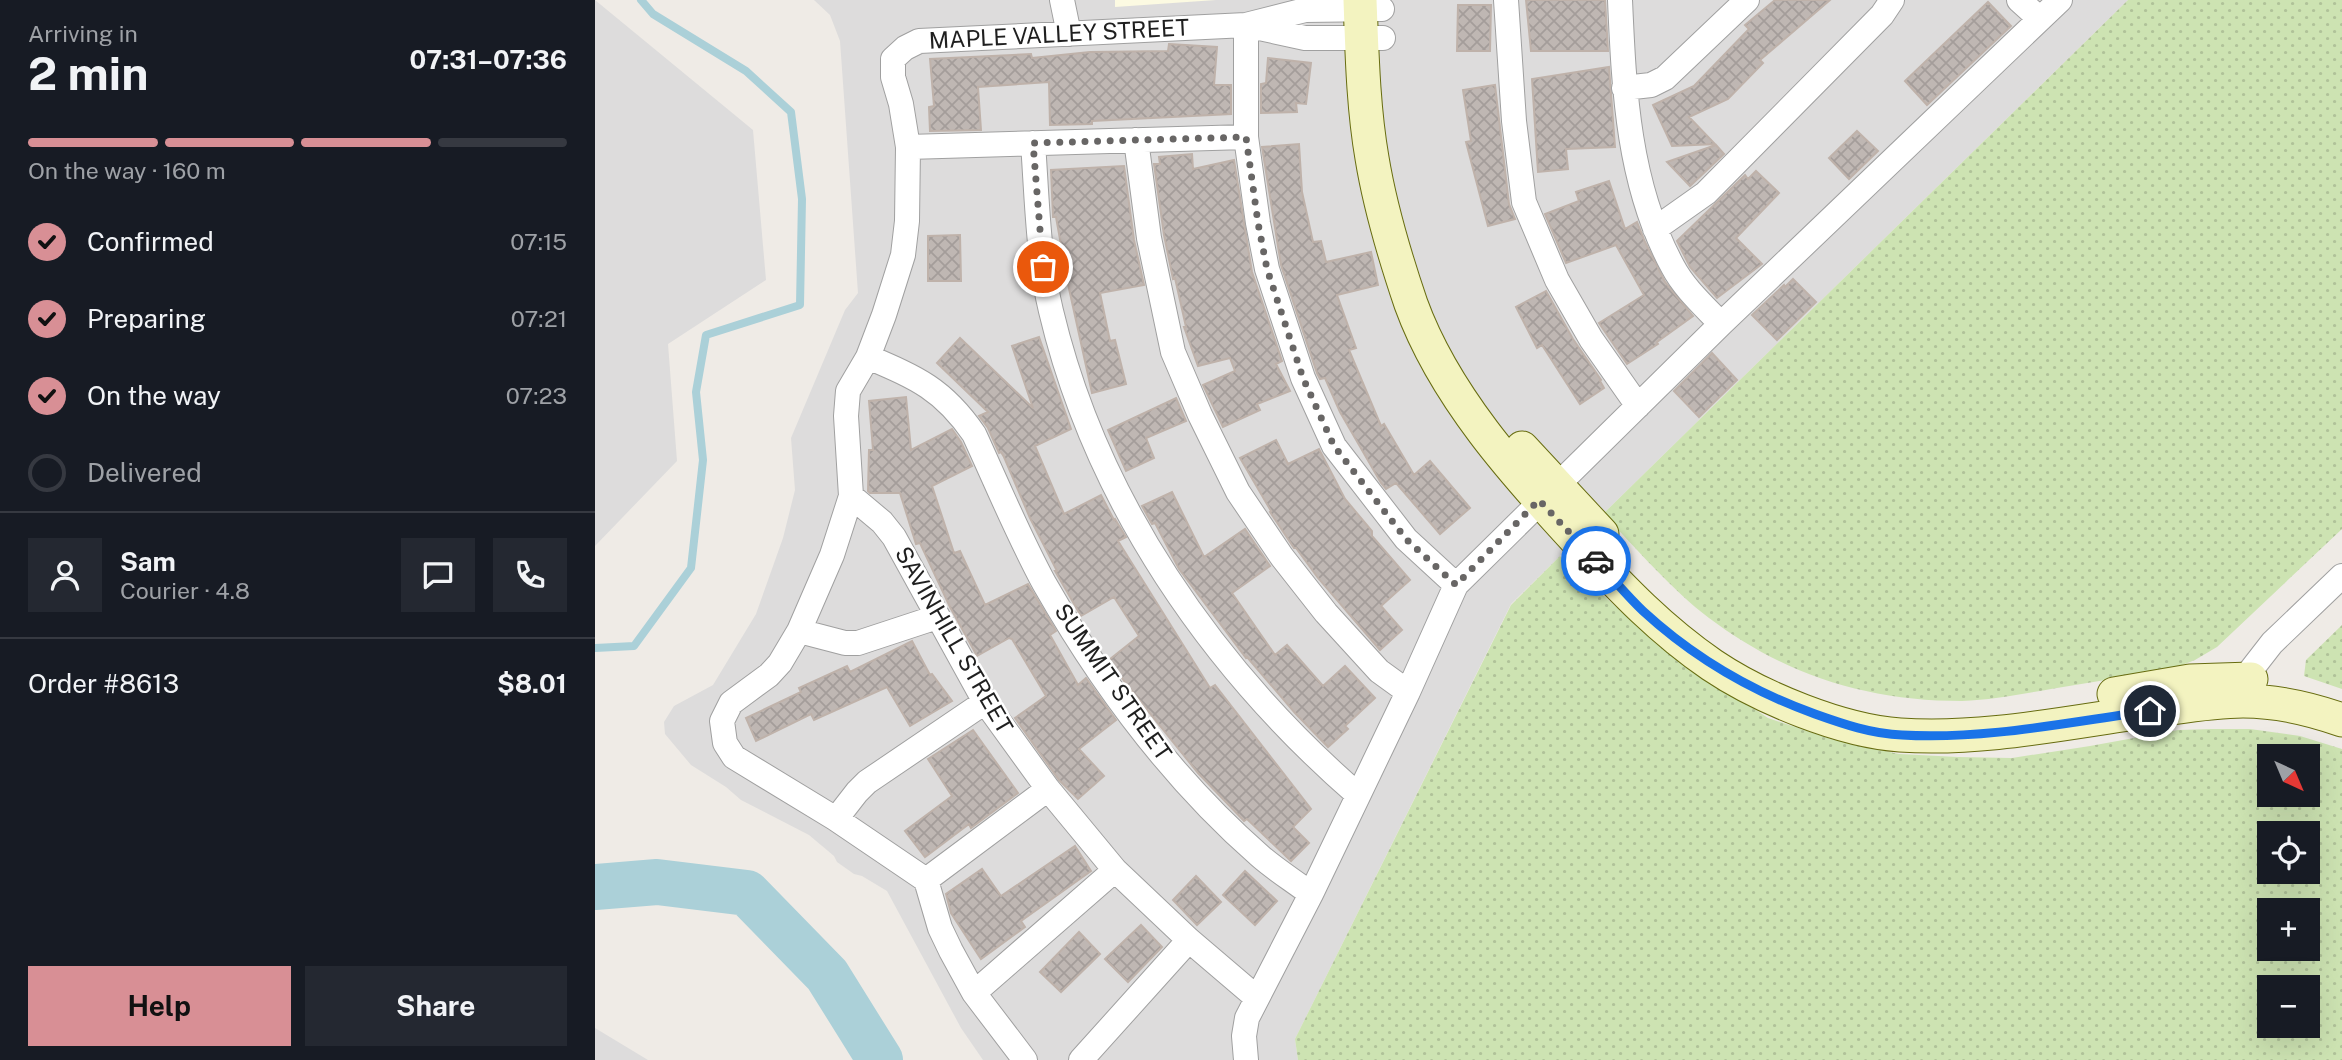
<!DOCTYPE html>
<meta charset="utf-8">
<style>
:root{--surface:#171b24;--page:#242831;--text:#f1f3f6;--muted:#9ea1a6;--line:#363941;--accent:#d88f95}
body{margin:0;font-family:"Public Sans",sans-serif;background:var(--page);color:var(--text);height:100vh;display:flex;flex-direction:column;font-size:26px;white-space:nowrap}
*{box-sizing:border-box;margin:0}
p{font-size:23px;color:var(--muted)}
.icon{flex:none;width:38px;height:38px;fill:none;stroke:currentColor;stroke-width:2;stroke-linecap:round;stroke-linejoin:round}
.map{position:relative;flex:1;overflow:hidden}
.side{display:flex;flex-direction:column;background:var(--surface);width:595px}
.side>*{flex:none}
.needle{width:46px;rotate:136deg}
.controls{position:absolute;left:1662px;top:744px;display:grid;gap:14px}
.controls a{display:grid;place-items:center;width:63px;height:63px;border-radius:0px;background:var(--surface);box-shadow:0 7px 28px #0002;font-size:35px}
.pin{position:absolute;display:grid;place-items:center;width:60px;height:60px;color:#fff;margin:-30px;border:4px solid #fff;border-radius:50%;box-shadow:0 2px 7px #0007}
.courier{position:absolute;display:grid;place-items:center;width:70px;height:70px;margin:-35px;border:5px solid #1a73e8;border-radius:50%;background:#fff;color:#222;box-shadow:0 2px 9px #0007}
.head em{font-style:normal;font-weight:700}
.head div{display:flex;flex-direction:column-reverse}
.head{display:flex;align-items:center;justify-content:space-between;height:119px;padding:0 28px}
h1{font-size:46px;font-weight:700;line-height:52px}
.bar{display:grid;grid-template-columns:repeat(4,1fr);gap:10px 7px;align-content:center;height:84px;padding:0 28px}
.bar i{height:9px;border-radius:5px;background:var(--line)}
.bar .selected{background:var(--accent)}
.bar p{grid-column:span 4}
.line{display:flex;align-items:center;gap:18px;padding:0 28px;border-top:2px solid var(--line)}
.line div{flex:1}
.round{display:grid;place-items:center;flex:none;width:74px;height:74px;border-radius:0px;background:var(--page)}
ol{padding:0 28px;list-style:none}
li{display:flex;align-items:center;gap:21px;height:77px}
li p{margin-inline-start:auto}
li .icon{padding:7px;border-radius:50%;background:var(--accent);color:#111;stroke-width:4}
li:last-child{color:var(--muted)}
li i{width:38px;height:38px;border:4px solid var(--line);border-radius:50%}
.primary-button{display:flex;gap:14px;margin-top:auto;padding:14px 28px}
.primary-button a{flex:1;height:80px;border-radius:0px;background:var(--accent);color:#111;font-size:28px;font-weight:700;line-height:80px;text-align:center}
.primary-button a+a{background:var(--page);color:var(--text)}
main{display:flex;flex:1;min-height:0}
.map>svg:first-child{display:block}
.residential{fill:#dddcdc}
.education{fill:#fcfae2}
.grass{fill:url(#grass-dots);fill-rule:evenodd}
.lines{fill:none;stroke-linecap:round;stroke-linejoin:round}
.stream{stroke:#abd0d8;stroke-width:8}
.river{stroke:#abd0d8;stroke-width:46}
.building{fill:url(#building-cross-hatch);stroke:#bfb2aa;stroke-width:2}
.street-casing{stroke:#a0a0a0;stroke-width:26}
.secondary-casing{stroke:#676c10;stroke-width:35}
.street{stroke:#fff;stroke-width:24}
.secondary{stroke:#f3f3c0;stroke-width:33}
.done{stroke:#686665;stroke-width:7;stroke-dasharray:0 12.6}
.route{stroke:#1a73e8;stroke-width:9}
.labels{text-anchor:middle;stroke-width:5;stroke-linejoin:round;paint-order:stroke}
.street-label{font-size:23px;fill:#1f1f1f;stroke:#fff}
</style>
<main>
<section class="side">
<div class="head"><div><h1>2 min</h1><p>Arriving in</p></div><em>07:31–07:36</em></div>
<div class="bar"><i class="selected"></i><i class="selected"></i><i class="selected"></i><i></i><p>On the way · 160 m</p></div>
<ol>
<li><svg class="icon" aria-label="check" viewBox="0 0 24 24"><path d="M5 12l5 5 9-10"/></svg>Confirmed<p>07:15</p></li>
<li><svg class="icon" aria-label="check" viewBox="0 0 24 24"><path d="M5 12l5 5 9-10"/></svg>Preparing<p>07:21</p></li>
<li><svg class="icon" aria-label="check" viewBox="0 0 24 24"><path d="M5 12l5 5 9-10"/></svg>On the way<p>07:23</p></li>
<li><i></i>Delivered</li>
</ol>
<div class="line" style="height:126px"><a class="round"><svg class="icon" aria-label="person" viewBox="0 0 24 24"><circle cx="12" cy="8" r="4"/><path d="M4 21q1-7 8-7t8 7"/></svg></a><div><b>Sam</b><p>Courier · 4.8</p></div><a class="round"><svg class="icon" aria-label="chat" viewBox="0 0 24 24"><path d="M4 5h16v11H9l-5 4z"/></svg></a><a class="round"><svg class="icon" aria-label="phone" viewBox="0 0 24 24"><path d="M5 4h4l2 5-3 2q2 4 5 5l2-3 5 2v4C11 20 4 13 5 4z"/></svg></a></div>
<div class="line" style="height:91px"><div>Order #8613</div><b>$8.01</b></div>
<div class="primary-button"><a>Help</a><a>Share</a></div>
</section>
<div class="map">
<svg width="1747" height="1060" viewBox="0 0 1747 1060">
<defs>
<pattern id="grass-dots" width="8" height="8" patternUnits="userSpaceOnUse" patternTransform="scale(1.75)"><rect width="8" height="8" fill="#cde3b2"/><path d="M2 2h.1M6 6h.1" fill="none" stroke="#b0c299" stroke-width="1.8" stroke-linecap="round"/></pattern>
<pattern id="building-cross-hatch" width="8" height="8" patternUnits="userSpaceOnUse" patternTransform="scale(1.75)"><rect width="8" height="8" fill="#bfb7b3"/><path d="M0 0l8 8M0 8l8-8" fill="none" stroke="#a49d9a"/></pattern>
</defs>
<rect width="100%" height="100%" fill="#efebe6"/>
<!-- residential -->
<path class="residential" d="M0,0L158,130L171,280L73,344L82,461L0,546Z
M219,0H1533L916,604L700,1039L703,1060H388L366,1028L292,891L267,876L259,874L242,862L239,856L214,835L146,800L131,787L96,765L70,734L69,722L79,706L118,685L161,614L188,538L200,490L196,438L250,310L263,293L245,41L235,15Z
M0,1028L53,1060H0Z"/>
<!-- education -->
<path class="education" d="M520,0H621L520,7Z"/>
<!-- grass -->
<path class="grass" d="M1533,0H1747V529L1622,647L1600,660L1577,669C1537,676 1496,682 1456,689C1427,694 1396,700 1367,701C1272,701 1190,675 1114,618C1077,590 1041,548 1008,514Z
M965,556L1064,646L1173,718L1236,739L1304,754L1363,757L1417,758L1495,746L1583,730L1617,729H1655L1705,736L1747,749V1060H703L700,1039L916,605ZM1675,756H1713V794H1675ZM1675,833H1713V872H1675ZM1675,910H1713V948H1675ZM1675,987H1713V1026H1675Z
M1747,625V689L1709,676L1711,660Z"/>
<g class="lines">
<!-- stream -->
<path class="stream" d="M0,648L39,646L96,568L108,460L101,392L111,335L205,305L207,199L196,112L151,71L58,14L46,0"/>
<!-- river -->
<path class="river" d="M0,887L62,882L152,893L232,975L285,1060"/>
</g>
<!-- building -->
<path class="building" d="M931,0H1010L1013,51H936Z
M1180,0H1235L1165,60L1168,63L1133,99L1094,117L1120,144L1077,146L1058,105L1099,86L1154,29L1150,25Z
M1393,2L1416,26L1332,105L1310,81Z
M863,5H896L895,51H862Z
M574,44L622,47L619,85H636V114L497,121V124L455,125L454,82L383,87L386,130L335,131L334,107L339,106L335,59L436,54L437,58L495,52L573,51Z
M673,58L716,63L711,104L701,103L702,112L666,113V84L671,83Z
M1014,67L1020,147L971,149L973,169L943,172L937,79Z
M900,85L914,204L920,219L893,226L871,142L876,141L868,90Z
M1262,131L1283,151L1254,179L1234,158Z
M704,144L707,192L718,242L726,241L731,262L776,252L783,285L742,295L761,348L754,350L786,426L789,424L819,475L835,461L875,508L845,534L801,483L791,489L786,483L745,412L730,378L725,379L722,373L686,265L667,147Z
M1121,145L1129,154L1095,186L1072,162Z
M597,154L598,169L639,160L657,272L687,361L681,364L695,391L662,404L665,410L628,427L608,385L640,371L635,358L603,366L589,327H591L580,278L578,279L569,235L559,164H565L564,157Z
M529,166L539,240L549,285L505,293L515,341L520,340L531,384L497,393L473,284L461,217H458L456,170Z
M1161,171L1184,193L1141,238L1167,264L1122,298L1095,267L1082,241L1150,175L1153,179Z
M1014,181L1030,229L1042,222L1050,242L1070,282L1098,316L1062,342L1063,344L1032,364L1004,323L1049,295L1021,245L971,263L950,214L984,201L981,192Z
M365,235L366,281H333V236Z
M1198,279L1221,302L1182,340L1157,315L1189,285L1190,287Z
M951,291L978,339L1006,380L1005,381L1009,388L985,404L947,345L942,348L921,307Z
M444,337L476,429L440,446L469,514L506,495L519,520L520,519L531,537L523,541L615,688L620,685L716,809L698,827L714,843L696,861L652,819L649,821L603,773L532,685L514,660L544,636L519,597L486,616L460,571H462L435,518L409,457L406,452L404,453L393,428L384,416L393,412L342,363L365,338L438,408L417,346Z
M1117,353L1142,380L1104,417L1079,391Z
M311,397L316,450L357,429L366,442L377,466L337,486L359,553L365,551L390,605L433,584L461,631L455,635L483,685L491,678L521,720L484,749L509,776L483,799L464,780L420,718L451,696L417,639L414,638L382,656L355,607L325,543L321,544L305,493H275L273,491L274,450H278L274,401Z
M581,398L591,421L551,438L559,458L531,471L513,430Z
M681,440L693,464L724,449L750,499L777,531V536L815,580L786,606L807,630L785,650L723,578L701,548H699L675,512L676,511L645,458Z
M577,492L609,557L650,529L675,566L637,593L680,655L692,645L728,686L750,666L780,698L750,726L753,729L733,747L700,713L652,657L651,658L584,569L560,523L557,524L547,506Z
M317,641L335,675L337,674L357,701L315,726L292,687L219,720L216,714L161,741L151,718L206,692L204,688L252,666L255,672Z
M378,730L423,793L376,828L374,824L330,857L310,831L357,796L333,759Z
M480,846L496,871L426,921L430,927L386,959L356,913L351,894L387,869L406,896Z
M650,871L682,901L660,925L628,895Z
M601,876L626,902L602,925L578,900Z
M546,925L567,947L533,982L510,959Z
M484,932L505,954L466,992L445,972Z"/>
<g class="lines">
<!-- street casing -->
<g class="street-casing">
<path id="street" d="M467,0L474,34
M911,0L919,121L929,202L962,280L996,339L1043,406
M1025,0C1029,90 1033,185 1078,267C1089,288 1109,306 1126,324
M1424,0L1445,19
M651,25V137L663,223L672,269L708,378L739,446L811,539L861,585
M655,26L710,38H788
M1029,88L1056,85L1070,78L1152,0
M541,140L554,238L578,352L605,415L643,492L687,557L731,613L784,671L813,692
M438,143C442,199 443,257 456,311C501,501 617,668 763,795
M313,147L651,137
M1060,229L1111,193L1287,15L1297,0
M273,357C322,378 348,389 379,434C402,484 423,535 449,583C506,683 578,780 665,856C681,870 699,881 716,894
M256,496L287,522L299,537L390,702L453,789L520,870L594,940L662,998
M204,631L250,643H263L342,617
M1649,694V679L1677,643L1747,576
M241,819L262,792L272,782L390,702
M331,880L453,789
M379,993L520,870
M430,1060L379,993L356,951L345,928L331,880L241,819L139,757L130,743L127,721L136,703L174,675L185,663L204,631L237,555L256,496L251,416L253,391L273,357L289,315L308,255L312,221L313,147L306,104L298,77V59L310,48L324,41L651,25L710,10L787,9
M486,1060L594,940
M651,1060L649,1036L652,1018L716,894L813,692L861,585L1126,324L1465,0"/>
</g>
<!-- secondary casing -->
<g class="secondary-casing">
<path id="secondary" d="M765,0C767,52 768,106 777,158C785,207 800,257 816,304C849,395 920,474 985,544C1027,589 1066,630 1117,665C1166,698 1247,731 1305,735C1389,741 1479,721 1562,710C1591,706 1620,701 1648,701C1682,701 1716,709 1747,720
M927,448L1007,534
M1519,694L1595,681L1656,679"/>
</g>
<!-- street -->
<use href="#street" class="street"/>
<!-- secondary -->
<use href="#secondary" class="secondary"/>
</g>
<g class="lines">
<!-- done -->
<path class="done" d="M448,267L438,143L651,137L663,223L672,269L708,378L739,446L811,539L861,585L944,500L1001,561"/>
<!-- route -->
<path class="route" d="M1001,561C1017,577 1031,595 1048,611C1098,657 1156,691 1220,714C1248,724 1277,734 1307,735C1389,740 1474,722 1555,711"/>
</g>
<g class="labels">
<!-- street labels -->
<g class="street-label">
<text transform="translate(464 34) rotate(-3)" y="8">MAPLE VALLEY STREET</text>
<text transform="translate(359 640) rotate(60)" y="8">SAVINHILL STREET</text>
<text transform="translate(518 682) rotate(55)" y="8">SUMMIT STREET</text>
</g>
</g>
</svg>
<div class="controls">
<a><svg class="needle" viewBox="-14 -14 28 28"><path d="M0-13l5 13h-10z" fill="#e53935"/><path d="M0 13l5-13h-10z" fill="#9ea1a6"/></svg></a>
<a><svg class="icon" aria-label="locate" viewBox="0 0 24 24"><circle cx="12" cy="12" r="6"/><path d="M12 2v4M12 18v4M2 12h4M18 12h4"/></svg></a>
<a>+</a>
<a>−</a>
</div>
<div class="pin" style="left:448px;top:267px;background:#ea580c"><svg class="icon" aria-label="bag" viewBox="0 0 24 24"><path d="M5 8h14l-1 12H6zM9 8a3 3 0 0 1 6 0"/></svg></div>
<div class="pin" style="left:1555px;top:711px;background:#1f2937"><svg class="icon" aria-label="home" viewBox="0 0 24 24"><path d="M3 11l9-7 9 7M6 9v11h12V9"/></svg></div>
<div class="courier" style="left:1001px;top:561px"><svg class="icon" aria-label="car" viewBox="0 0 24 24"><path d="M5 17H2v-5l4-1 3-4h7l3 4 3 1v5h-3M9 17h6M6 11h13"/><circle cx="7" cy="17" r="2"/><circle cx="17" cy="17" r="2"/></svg></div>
</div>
</main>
